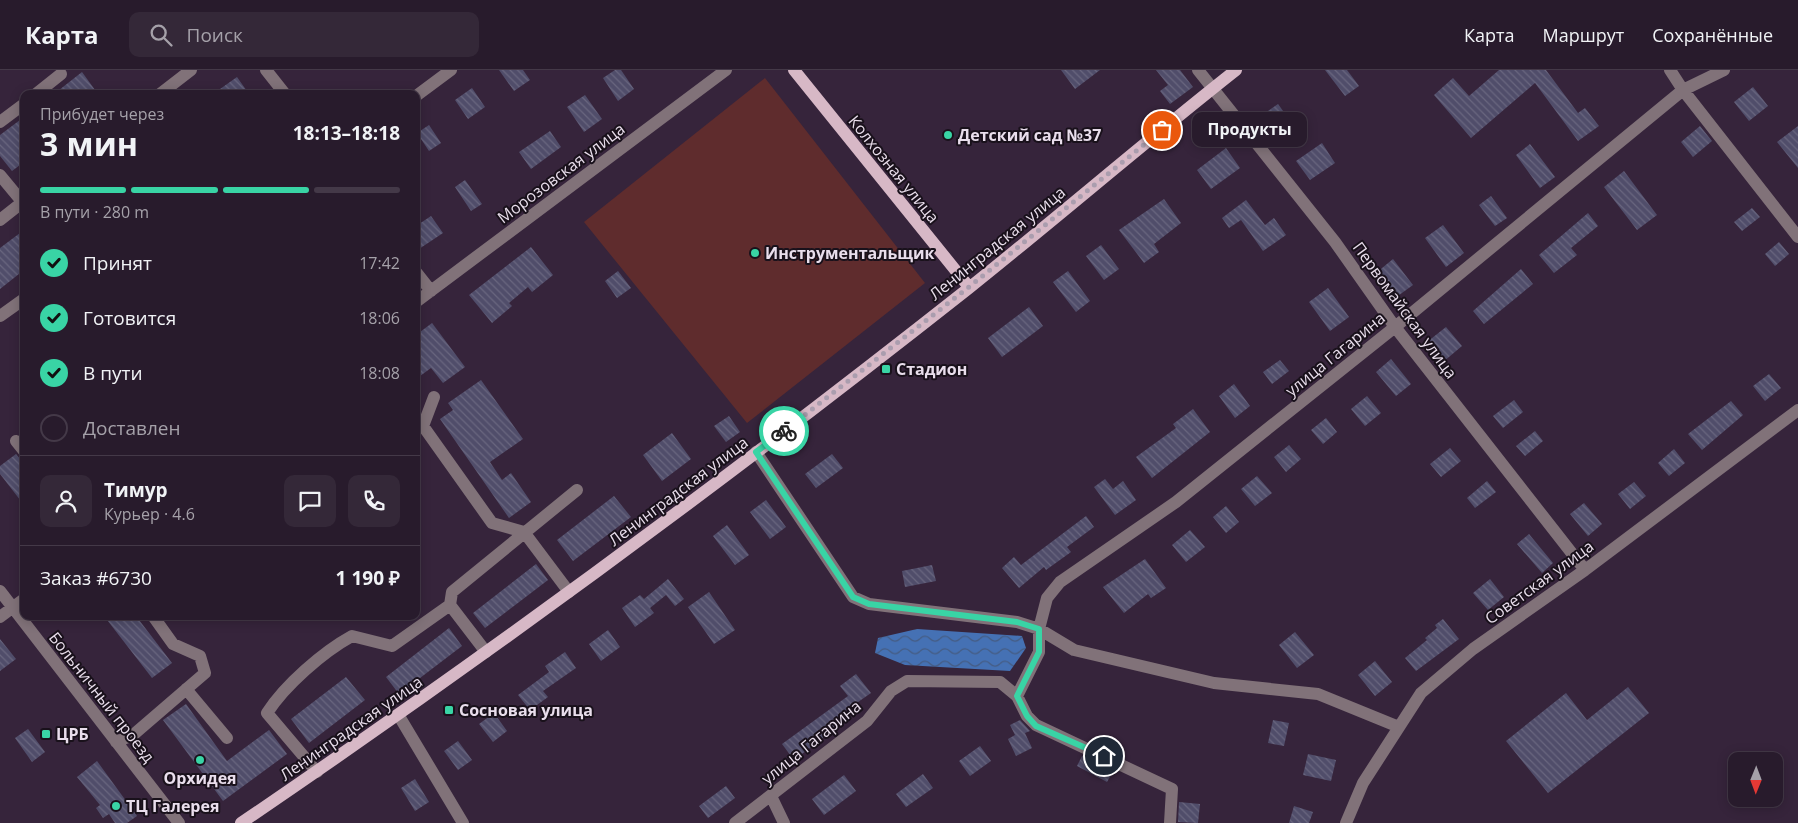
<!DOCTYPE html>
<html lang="ru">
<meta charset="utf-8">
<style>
:root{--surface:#281b2c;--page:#342838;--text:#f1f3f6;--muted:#a5a1a9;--line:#443948;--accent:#39d4a5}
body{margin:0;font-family:"Open Sans",sans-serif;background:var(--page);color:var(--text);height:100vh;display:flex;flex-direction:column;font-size:19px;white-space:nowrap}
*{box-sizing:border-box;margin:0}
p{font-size:16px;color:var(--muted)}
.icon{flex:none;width:28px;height:28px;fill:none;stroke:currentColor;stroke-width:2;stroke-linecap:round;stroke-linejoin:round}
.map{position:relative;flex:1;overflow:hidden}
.side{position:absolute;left:20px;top:20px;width:400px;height:530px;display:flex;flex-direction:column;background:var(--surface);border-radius:10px;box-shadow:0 2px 12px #0003,0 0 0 1px var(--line)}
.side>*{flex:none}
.needle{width:32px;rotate:181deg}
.controls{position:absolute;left:1728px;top:682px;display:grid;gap:10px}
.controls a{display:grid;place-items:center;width:55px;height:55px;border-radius:10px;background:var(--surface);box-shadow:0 2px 12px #0003,0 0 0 1px var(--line);font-size:25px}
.pin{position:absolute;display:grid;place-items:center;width:42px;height:42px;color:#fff;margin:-21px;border:2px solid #fff;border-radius:50%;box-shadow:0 1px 5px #0007}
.courier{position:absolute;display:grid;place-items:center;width:50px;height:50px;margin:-25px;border:4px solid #39d4a5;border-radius:50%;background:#fff;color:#222;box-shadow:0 1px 6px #0007}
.bubble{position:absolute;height:35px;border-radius:10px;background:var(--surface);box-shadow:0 2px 12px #0003,0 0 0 1px var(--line);font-size:16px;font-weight:700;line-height:35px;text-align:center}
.summary em{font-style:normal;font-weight:700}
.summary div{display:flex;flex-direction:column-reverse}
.summary{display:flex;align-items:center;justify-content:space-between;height:85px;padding:0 20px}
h1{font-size:32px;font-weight:700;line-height:38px}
.bar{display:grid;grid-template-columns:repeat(4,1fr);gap:8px 5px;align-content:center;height:60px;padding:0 20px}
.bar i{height:6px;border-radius:4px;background:var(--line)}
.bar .active{background:var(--accent)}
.bar p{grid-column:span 4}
.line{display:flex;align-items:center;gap:12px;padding:0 20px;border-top:1px solid var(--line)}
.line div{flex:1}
.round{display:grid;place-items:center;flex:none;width:52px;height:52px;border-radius:10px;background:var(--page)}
ol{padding:0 20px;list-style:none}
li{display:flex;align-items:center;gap:15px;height:55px}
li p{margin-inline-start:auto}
li .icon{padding:5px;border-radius:50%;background:var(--accent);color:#111;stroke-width:4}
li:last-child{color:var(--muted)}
li i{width:28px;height:28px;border:2px solid var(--line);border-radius:50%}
header{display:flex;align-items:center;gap:30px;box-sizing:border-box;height:70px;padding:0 25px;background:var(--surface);border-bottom:1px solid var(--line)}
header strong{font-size:24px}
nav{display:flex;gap:28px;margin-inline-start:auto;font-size:18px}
.search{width:350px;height:45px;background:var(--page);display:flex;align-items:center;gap:12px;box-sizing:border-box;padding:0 18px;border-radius:10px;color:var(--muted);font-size:19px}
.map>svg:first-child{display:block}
.pitch{fill:#5f2c2d}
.water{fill:url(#water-waves)}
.building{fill:url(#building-back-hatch)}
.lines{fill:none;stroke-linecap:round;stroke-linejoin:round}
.minor{stroke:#817279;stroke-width:12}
.major{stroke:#d7b8c6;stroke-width:12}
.done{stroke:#aa9dae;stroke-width:5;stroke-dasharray:0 9}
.route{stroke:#39d4a5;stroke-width:6}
.poi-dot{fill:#39d4a5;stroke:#19111b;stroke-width:2}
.labels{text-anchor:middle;stroke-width:4;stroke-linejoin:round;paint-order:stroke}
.poi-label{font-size:16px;font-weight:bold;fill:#e9deec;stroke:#19111b;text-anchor:start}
.street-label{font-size:16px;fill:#e9deec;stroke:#19111b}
</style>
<header>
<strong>Карта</strong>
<div class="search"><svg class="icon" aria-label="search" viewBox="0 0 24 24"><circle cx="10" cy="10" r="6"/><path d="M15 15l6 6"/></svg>Поиск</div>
<nav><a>Карта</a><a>Маршрут</a><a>Сохранённые</a></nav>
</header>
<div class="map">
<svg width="1798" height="753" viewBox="0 0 1798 753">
<defs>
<pattern id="water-waves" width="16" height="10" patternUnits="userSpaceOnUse" patternTransform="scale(1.25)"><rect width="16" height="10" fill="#4571b4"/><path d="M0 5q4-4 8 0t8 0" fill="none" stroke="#455c83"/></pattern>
<pattern id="building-back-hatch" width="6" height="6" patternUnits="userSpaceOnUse" patternTransform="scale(1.25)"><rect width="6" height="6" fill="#504d6a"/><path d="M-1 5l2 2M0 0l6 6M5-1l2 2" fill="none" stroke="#69667f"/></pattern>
</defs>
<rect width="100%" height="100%" fill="#36243b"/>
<!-- pitch -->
<path class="pitch" d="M765,8L925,213L747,353L584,152Z"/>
<!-- water -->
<path class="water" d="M917,559L1022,566L1026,578L1010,601L905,595L875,583L878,568Z"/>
<!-- building -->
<path class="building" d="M499,0H523L530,10L514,21Z
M615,0H621L634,19L618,31L603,8Z
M1061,0H1100L1075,19Z
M1156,0H1180L1193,17L1170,34L1160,21L1168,15Z
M1325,0H1347L1359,16L1345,26Z
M1499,0H1546L1578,43L1585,38L1599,56L1578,71L1535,13L1471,68L1434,25L1453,8L1469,26Z
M82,2L98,24H54Z
M237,7L249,24H213Z
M1753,17L1768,36L1749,51L1734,32Z
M472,18L485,37L468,49L455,30Z
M585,25L602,49L584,62L567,37Z
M1278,34L1291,52L1276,63L1262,45Z
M24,47V92L12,101L0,86V65Z
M429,55L441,73L429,81L417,63Z
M1700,56L1712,71L1693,87L1681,72Z
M1798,56V98L1777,72Z
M550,61L561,77L531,99L519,82Z
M1322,73L1335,93L1310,110L1296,91Z
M1530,74L1555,107L1540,118L1516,85Z
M1226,78L1240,98L1211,119L1197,100Z
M1624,101L1657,145L1637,160L1604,117Z
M465,110L482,134L471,141L455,117Z
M1491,126L1507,148L1495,156L1479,135Z
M1164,129L1181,153L1154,174L1159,182L1144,193L1119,160Z
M1246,130L1265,155L1274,148L1286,165L1263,181L1241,150L1229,158L1222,148Z
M1752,138L1760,147L1742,161L1734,152Z
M1588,143L1598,156L1571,178L1577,185L1554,203L1539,185Z
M431,146L443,163L416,181V156Z
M1443,155L1464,183L1446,197L1425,168Z
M24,160V200L0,219V178Z
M1779,172L1789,184L1775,196L1765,184Z
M1101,175L1119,199L1104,210L1086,186Z
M531,177L553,205L532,222L528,217L509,233L512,236L492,253L469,225Z
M1393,189L1413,215L1395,228L1376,203Z
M1521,199L1533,214L1484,254L1473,241Z
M618,201L631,218L617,228L605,211Z
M1068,201L1090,231L1076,242L1053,212Z
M1328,218L1349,247L1330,261L1309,232Z
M1029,237L1043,256L1002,287L988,268Z
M432,253L465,297L443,313L431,298L416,309V265Z
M1446,257L1462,276L1443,292L1427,272Z
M1391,289L1411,314L1396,326L1376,302Z
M1280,290L1289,301L1272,314L1263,302Z
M1769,304L1781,318L1765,331L1753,316Z
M481,310L523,369L490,392L502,410L511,403L531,432L509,448L440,349L453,340L448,333Z
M1234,314L1250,336L1235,348L1219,326Z
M1367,326L1381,343L1365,356L1351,339Z
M1514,330L1523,342L1503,358L1493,346Z
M1731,331L1743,345L1702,380L1688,364Z
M1193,339L1210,362L1152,408L1136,387L1176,358L1173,354Z
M729,346L740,362L726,372L714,356Z
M1326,348L1337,362L1323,374L1311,360Z
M1535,361L1543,371L1525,386L1516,376Z
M672,363L691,389L662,411L643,385Z
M1289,375L1301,389L1286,402L1274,387Z
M1450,378L1461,391L1441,407L1430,394Z
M1674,379L1685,393L1669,406L1658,393Z
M16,384L24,394V435L0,404V396Z
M832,384L843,398L816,418L805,404Z
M1257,406L1272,423L1255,436L1241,419Z
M1105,409L1113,419L1123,411L1136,430L1115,445L1094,417Z
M1487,411L1496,422L1475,438L1467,428Z
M1634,412L1646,426L1630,439L1618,424Z
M614,426L631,447L573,491L557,470Z
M766,430L786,457L770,469L750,442Z
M1584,433L1602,454L1588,466L1570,444Z
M1226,436L1239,452L1226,463L1213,447Z
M1086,446L1094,457L1067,477L1071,482L1046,500L1044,497L1019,518L1002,498L1014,487L1021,495Z
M727,455L749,485L735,495L713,466Z
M1190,460L1205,477L1186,492L1172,475Z
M1529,464L1553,493L1542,503L1517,474Z
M1145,489L1166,518L1151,528L1148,524L1124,543L1103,517Z
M536,494L548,510L485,558L473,543Z
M932,495L936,511L905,517L902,501Z
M668,509L684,529L675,536L666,525L650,538L654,543L635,557L622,538L640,525L644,529Z
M1490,509L1504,527L1488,540L1473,523Z
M709,522L735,560L714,574L688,537Z
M104,546H136L172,593L152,608Z
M1443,549L1459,569L1416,601L1405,588L1427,570L1425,568L1437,558L1435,555Z
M449,558L462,576L399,624L386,607Z
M608,560L620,577L601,591L589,574Z
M1295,562L1314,585L1297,598L1279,575Z
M0,569L16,589L0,601Z
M565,582L576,598L543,621L548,627L530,640L518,625L549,602L545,596Z
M1375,591L1392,612L1375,626L1358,605Z
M856,604L871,623L838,646L843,653L794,690L782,674L848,626L840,616Z
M346,607L365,630L309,673L291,649Z
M1628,617L1649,643L1548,723L1506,671L1566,623L1587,650Z
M186,634L227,691L269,660L287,684L223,731L163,650Z
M494,643L507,661L493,672L479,654Z
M1020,650L1030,661L1025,663L1032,678L1016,686L1008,669L1015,665L1010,655Z
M1273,650L1289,653L1284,676L1268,673Z
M28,659L45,682L32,692L15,668Z
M458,671L472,690L458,700L444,681Z
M980,676L991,691L970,706L959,691Z
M1308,684L1336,690L1331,711L1303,705Z
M1082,686L1114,700L1107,712L1077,696Z
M97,691L137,746L127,753H115L109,744L103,748L96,738L100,735L77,707Z
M923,704L933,718L906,737L896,724Z
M844,705L856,721L824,745L812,729Z
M415,709L429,732L415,741L401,718Z
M726,716L735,728L708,748L699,736Z
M1179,732L1200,734L1198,753L1178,752Z
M1294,736L1313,742L1309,753H1289Z"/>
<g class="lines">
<!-- minor -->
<path class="minor" d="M266,0L285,24
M1198,0L1335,172L1395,257L1585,500
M1670,0L1683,20L1798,167
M36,24L61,4
M160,24L191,0
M416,26L451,0
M0,52L24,34
M0,105L24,134
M0,150L24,131
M416,202L431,221
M416,232L726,0
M0,246L24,229
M434,327L423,356L492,453L524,462L569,522
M16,371L24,381
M756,382L853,527L869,534L1017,552L1039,559L1074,580L1214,613L1318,624L1399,657
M0,521L179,753
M0,547L24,529
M486,582L450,535L452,522L577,420
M186,619L227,668
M1017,626L1027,646L1036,655L1172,719L1170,753
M399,646L463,753
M116,672L133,665L205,603L200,586L173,574L153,546
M317,702L267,643C285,615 323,582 352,566L392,576L450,535
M771,726L784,753
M735,753L867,651L891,621L907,611L1000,612L1017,626L1039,582V559L1047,528L1060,512L1176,432L1395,257L1683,20L1724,0
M1346,753L1363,713L1421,623L1473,579L1585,500L1798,340"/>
<!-- major -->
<path class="major" d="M794,0L969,217
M241,753C490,584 732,405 969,218C1059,146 1146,71 1236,0"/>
</g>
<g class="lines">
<!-- done -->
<path class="done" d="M784,361L969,217L1162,60"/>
<!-- route -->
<path class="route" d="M784,361L756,382L853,527L869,534L1017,552L1039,559V582L1017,626L1027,646L1036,656L1104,686"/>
</g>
<!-- markers -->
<g class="poi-dot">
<circle cx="948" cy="65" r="5"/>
<circle cx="755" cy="183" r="5"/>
<rect x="881" y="294" width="10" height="10" rx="2.5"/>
<rect x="444" y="635" width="10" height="10" rx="2.5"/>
<rect x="41" y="659" width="10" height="10" rx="2.5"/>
<circle cx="200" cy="690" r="5"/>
<circle cx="116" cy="736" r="5"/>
</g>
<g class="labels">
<!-- poi labels -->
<g class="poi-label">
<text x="958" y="71">Детский сад №37</text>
<text x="765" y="189">Инструментальщик</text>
<text x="896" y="305">Стадион</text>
<text x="459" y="646">Сосновая улица</text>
<text x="56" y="670">ЦРБ</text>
<text x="200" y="714" text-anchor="middle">Орхидея</text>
<text x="126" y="742">ТЦ Галерея</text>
</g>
<!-- street labels -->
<g class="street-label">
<text transform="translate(894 99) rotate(51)" y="6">Колхозная улица</text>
<text transform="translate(561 103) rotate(-37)" y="6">Морозовская улица</text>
<text transform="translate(997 173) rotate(-39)" y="6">Ленинградская улица</text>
<text transform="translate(1405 240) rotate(54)" y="6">Первомайская улица</text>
<text transform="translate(1335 284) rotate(-39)" y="6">улица Гагарина</text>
<text transform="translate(678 421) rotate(-37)" y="6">Ленинградская улица</text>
<text transform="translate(1539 512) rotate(-36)" y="6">Советская улица</text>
<text transform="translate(102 627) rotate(52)" y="6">Больничный проезд</text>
<text transform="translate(351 658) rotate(-35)" y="6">Ленинградская улица</text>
<text transform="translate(811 672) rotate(-39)" y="6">улица Гагарина</text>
</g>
</g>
</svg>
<div class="controls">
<a><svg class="needle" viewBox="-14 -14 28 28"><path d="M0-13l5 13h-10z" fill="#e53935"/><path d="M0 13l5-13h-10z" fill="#a5a1a9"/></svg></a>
</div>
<div class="pin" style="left:1162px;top:60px;background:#ea580c"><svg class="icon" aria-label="bag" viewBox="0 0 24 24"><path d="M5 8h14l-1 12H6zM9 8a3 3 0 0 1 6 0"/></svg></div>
<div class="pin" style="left:1104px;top:686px;background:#1f2937"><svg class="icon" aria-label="home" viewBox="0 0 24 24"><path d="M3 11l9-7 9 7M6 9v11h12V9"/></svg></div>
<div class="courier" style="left:784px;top:361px"><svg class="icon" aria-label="bike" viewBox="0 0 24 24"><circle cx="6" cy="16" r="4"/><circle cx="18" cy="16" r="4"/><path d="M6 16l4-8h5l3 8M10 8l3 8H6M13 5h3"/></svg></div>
<div class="bubble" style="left:1192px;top:42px;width:115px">Продукты</div>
<section class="side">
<div class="summary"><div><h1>3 мин</h1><p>Прибудет через</p></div><em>18:13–18:18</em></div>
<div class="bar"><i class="active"></i><i class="active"></i><i class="active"></i><i></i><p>В пути · 280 m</p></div>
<ol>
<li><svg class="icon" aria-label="check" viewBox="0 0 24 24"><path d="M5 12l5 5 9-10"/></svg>Принят<p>17:42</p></li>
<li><svg class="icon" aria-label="check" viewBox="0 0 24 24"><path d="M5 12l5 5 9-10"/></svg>Готовится<p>18:06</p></li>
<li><svg class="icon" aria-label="check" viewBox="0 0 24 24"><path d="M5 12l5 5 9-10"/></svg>В пути<p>18:08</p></li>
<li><i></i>Доставлен</li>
</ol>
<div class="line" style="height:90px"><a class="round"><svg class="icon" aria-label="person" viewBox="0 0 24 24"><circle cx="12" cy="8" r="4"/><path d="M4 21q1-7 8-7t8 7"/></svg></a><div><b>Тимур</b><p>Курьер · 4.6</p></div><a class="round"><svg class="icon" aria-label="chat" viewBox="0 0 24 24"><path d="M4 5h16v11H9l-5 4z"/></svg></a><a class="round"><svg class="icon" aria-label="phone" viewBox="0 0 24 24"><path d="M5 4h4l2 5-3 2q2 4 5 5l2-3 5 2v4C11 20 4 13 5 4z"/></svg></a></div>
<div class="line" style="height:65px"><div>Заказ #6730</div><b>1 190 ₽</b></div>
</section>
</div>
